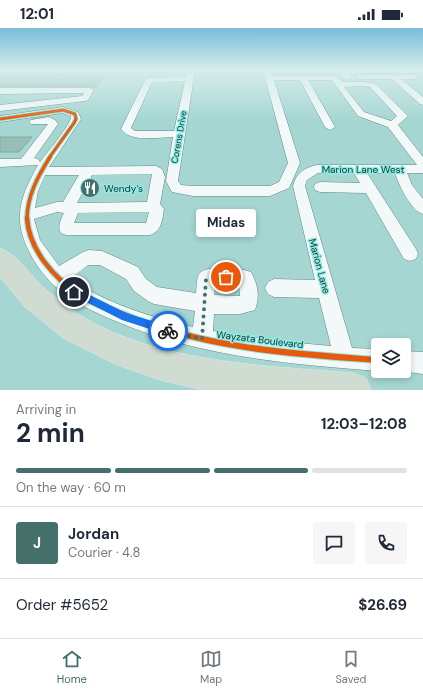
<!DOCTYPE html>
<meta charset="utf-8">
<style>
:root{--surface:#fff;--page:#f6f6f7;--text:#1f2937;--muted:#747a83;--line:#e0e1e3;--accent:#446f6b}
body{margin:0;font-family:"DM Sans",sans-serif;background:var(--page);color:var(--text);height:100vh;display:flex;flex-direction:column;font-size:15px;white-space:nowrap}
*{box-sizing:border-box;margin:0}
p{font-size:13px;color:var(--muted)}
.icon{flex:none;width:22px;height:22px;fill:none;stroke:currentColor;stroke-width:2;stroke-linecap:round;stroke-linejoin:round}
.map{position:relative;height:362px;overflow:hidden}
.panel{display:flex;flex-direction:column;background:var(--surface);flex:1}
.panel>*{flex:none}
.controls{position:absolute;left:371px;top:310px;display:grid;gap:8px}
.controls a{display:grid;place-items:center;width:40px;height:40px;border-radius:4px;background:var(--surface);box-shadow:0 2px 6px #0003;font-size:20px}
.pin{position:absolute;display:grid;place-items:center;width:34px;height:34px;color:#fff;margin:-17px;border:2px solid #fff;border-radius:50%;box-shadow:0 1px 4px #0007}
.courier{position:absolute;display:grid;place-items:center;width:40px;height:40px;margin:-20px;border:3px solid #1a73e8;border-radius:50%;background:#fff;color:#222;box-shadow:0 1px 5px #0007}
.bubble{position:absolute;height:28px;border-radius:4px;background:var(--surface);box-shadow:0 2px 6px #0003;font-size:13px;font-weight:700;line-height:28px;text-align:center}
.summary em{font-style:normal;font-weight:700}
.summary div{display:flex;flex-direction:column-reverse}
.summary{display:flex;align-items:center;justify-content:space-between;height:68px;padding:0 16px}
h1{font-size:26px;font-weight:700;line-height:30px}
.bar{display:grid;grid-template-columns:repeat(4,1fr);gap:6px 4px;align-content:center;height:48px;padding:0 16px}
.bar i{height:5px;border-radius:3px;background:var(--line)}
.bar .active{background:var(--accent)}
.bar p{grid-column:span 4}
.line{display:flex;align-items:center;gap:10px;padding:0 16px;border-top:1px solid var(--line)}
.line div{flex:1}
.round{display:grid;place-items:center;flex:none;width:42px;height:42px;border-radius:4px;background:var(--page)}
.status{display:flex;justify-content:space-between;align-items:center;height:28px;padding:0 20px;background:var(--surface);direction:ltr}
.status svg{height:11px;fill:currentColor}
.tab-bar{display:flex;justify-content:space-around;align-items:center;height:56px;border-top:1px solid var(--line);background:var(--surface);font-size:11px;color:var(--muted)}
.tab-bar a{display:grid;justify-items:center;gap:2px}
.tab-bar .active{color:var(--accent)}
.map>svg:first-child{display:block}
.building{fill:#99beb8;stroke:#81a7a0}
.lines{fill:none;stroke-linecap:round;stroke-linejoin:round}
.minor-casing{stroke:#648886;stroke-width:1}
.highway-casing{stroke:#d6edeb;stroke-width:1}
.minor{fill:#f2f9f8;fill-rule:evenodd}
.highway{fill:#d0dcd1;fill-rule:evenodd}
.cycleway-far3-casing{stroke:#91eae3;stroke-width:5}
.cycleway-far2-casing{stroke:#91eae3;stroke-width:6}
.cycleway-far1-casing{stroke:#91eae3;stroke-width:7}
.cycleway-casing{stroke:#91eae3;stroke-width:8}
.cycleway-far3{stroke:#e8590c;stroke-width:3}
.cycleway-far2{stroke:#e8590c;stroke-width:3.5}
.cycleway-far1{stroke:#e8590c;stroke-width:4.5}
.cycleway{stroke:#e8590c;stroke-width:6}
.route{fill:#1a73e8}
.done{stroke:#446f6b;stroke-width:4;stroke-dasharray:0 7.2}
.labels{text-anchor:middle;stroke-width:3;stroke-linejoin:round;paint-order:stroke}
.far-street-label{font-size:9px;fill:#103734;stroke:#91eae3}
.street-label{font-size:10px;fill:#103734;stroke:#91eae3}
.poi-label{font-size:10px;fill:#103734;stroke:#91eae3;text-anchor:start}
</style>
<div class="status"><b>12:01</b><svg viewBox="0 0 49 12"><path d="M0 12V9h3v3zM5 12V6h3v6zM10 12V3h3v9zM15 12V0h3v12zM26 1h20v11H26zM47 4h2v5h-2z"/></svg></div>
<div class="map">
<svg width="423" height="362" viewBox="0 0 423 362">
<rect width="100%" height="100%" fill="#a5d6d2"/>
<!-- building -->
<path class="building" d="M6,42L44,44L41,46L104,47L95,60L90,58H0V47Z
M0,109H32L19,124H0Z"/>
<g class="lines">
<!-- minor casing -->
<g class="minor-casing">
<path id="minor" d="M187,42H195L178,153L181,157L193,158H270L279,154L288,135L263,42H271L272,48H334L343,54H361L375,55L408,88L398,97L423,129V145H407L412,157L423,171V186C411,183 399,157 395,145H367L416,221L418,226L416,231L410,233L404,231L366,165L320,164L315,162L314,159L315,156L320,154L360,155L354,145H318L307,152L305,158L352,320L378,321V343C290,336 201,329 118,294C82,279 54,266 33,231C26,218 20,205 20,191C19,172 29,153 38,137C44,128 72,96 71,88L62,85L0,94V88L63,79L78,84L81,91L49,139L156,138L162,141L165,149L160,176L164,181C162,192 162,203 150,207H66L61,205C57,198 61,192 64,185L57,184L34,191L40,212L59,238L83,224L89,222L102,223L138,239L146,251L157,259L196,265C197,259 196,252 199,246C206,236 241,240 251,244C258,257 260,268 255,282L240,286H214L213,303L276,313L331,318L319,270L274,269L268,266L265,260L268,254L274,251L315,252L293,158C296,145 304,140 317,137H417L388,99L358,88L332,52H308L335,99L330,102L325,99L300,52H274L300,135L289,160L270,168H193L172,164L166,153L173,109C158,109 131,115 121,101L146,50L186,49ZM185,53L174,103H135L131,100L152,54ZM361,58L370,59L397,88L391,93L364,84L344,59ZM152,146L147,174L77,175L92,147ZM45,147H79L63,174H57L35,180L38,163ZM149,184L146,195H74L78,185ZM88,237H100L126,251L134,263L148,273L154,276L195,283L193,299C155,290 102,275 71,250ZM215,256L239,258L240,268L214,267Z
M341,42H374L375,43L371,45H349L352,49L348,51C345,51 339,46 341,42Z
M357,47H418L419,49L415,51H401L423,69V77L420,76L392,51H360L356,49Z
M0,60H90L94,62L88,72L85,73L0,83V77L82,68L84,65L0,66Z
M49,89L55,92L58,96L34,130L38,131L40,134L38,137L0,139V131H21L48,96H31L29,94L31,92Z
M404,323L423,324V346L400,343H404Z"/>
</g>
<!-- highway casing -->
<g class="highway-casing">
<path id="highway" d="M0,220C19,227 29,247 44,260C56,270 70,281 83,289C159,335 268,338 354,345L366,350L371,362H203L160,352L115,336L63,310L25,279L0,249Z"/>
</g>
<!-- minor -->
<use href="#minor" class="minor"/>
<!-- highway -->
<use href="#highway" class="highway"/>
<!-- cycleway-far3 casing -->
<g class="cycleway-far3-casing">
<path id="cycleway-far3" d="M0,91L63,82L75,86L76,91L74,95L49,130"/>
</g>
<!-- cycleway-far2 casing -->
<g class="cycleway-far2-casing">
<path id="cycleway-far2" d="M27,191C27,168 38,148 50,129"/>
</g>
<!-- cycleway-far1 casing -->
<g class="cycleway-far1-casing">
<path id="cycleway-far1" d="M27,190C29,222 54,250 80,267"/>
</g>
<!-- cycleway casing -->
<g class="cycleway-casing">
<path id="cycleway" d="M78,266C92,275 107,280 122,286C203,320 292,326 378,332"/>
</g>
<!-- cycleway-far3 -->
<use href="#cycleway-far3" class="cycleway-far3"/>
<!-- cycleway-far2 -->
<use href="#cycleway-far2" class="cycleway-far2"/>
<!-- cycleway-far1 -->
<use href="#cycleway-far1" class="cycleway-far1"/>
<!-- cycleway -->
<use href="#cycleway" class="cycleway"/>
</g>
<!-- sky -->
<linearGradient id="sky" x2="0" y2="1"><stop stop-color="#77bcd9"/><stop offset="0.45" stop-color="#d6edeb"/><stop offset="1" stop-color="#d6edeb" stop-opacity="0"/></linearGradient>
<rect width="423" height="93" fill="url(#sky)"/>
<!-- route -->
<path class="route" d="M74,259L126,285L171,299L173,303L171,306L168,307L122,292L71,266L70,264L71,261Z"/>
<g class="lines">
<!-- done -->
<path class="done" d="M168,303L202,311L206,251L211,248L226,249"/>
</g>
<!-- icons -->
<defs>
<g id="restaurant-disc" transform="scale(1)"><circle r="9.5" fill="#446f6b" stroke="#91eae3"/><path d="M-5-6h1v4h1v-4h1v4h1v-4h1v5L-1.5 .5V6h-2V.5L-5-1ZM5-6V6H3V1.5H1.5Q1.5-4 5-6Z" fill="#fff"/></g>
</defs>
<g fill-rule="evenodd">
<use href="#restaurant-disc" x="90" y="160"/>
</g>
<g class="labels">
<!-- far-street labels -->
<g class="far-street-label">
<text transform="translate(179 109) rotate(-80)" y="3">Corens Drive</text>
</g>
<!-- street labels -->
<g class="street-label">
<text x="363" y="145">Marion Lane West</text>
<text transform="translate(320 238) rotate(75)" y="4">Marion Lane</text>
<text transform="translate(260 311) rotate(7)" y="4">Wayzata Boulevard</text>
</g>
<!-- poi labels -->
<g class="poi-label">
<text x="104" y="164">Wendy's</text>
</g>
</g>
</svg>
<div class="controls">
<a><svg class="icon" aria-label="layers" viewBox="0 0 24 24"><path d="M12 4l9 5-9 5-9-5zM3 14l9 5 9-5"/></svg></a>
</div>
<div class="pin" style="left:226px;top:249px;background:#ea580c"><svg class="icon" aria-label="bag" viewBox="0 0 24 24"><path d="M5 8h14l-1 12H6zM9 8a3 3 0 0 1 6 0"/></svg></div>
<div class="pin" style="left:74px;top:264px;background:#1f2937"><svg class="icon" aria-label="home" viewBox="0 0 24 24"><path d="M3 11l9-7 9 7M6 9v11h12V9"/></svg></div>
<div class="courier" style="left:168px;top:303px"><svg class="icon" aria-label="bike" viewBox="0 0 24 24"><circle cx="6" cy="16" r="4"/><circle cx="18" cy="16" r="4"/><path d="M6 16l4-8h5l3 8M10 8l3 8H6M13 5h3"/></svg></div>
<div class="bubble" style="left:196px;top:181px;width:60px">Midas</div>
</div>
<section class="panel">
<div class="summary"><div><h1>2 min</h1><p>Arriving in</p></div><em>12:03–12:08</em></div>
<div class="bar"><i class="active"></i><i class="active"></i><i class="active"></i><i></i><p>On the way · 60 m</p></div>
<div class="line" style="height:72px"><b class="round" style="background:var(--accent);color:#fff">J</b><div><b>Jordan</b><p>Courier · 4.8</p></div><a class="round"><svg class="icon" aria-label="chat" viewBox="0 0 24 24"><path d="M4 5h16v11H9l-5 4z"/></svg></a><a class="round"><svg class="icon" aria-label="phone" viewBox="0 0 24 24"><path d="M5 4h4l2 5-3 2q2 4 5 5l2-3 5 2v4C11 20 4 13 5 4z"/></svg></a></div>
<div class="line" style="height:52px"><div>Order #5652</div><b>$26.69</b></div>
</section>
<nav class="tab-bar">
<a class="active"><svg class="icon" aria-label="home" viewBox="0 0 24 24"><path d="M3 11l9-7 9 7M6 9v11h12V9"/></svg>Home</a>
<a><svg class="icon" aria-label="map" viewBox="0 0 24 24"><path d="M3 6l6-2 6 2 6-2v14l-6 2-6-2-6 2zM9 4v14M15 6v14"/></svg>Map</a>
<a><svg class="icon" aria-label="saved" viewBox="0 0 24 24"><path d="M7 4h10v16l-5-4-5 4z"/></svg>Saved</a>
</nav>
